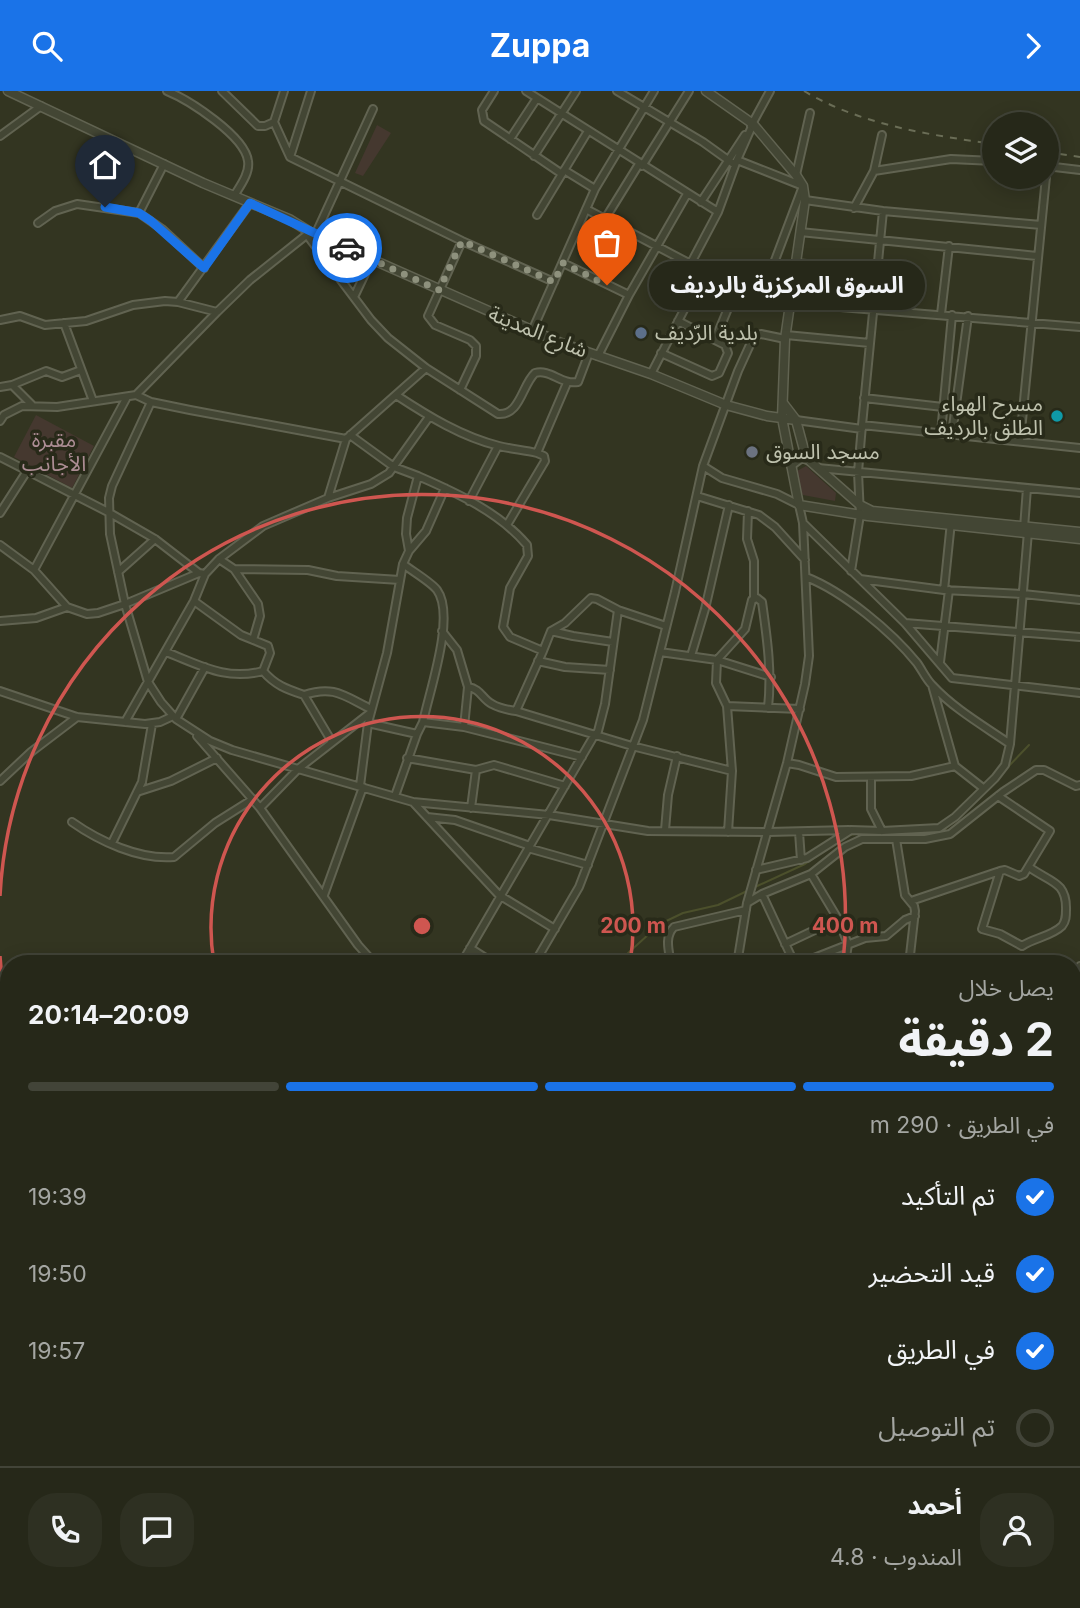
<!DOCTYPE html>
<html lang="ar">
<meta charset="utf-8">
<style>
:root{--surface:#262819;--page:#2e3022;--text:#f1f3f6;--muted:#a4a6a2;--line:#424438;--accent:#1a73e8}
body{margin:0;font-family:Inter,"Noto Sans Arabic",sans-serif;background:var(--page);color:var(--text);direction:rtl;height:100vh;display:flex;flex-direction:column;font-size:26px;white-space:nowrap}
*{box-sizing:border-box;margin:0}
p{font-size:23px;color:var(--muted)}
.icon{flex:none;width:38px;height:38px;fill:none;stroke:currentColor;stroke-width:2;stroke-linecap:round;stroke-linejoin:round}
.map{position:relative;flex:1;overflow:hidden;direction:ltr}
.side{position:absolute;left:0px;top:864px;width:1082px;height:653px;display:flex;flex-direction:column;background:var(--surface);border-radius:28px 28px 0 0;box-shadow:0 4px 18px #0003,0 0 0 2px var(--line);direction:rtl}
.side>*{flex:none}
.tools{position:absolute;left:982px;top:21px;display:grid;gap:14px}
.tools a{display:grid;place-items:center;width:77px;height:77px;border-radius:50%;background:var(--surface);box-shadow:0 4px 18px #0003,0 0 0 2px var(--line);font-size:35px}
.pin{position:absolute;display:grid;place-items:center;width:60px;height:60px;color:#fff;margin:-72px -30px;border-radius:50% 50% 50% 0;rotate:-45deg;box-shadow:0 0 7px #0007}
.pin .icon{rotate:45deg}
.courier{position:absolute;display:grid;place-items:center;width:70px;height:70px;margin:-35px;border:5px solid #1a73e8;border-radius:50%;background:#fff;color:#222;box-shadow:0 2px 9px #0007}
.bubble{position:absolute;height:49px;border-radius:24px;background:var(--surface);box-shadow:0 4px 18px #0003,0 0 0 2px var(--line);font-size:23px;font-weight:700;line-height:49px;text-align:center;direction:rtl}
.summary em{font-style:normal;font-weight:700}
.summary div{display:flex;flex-direction:column-reverse}
.summary{display:flex;align-items:center;justify-content:space-between;height:119px;padding:0 28px}
h1{font-size:46px;font-weight:700;line-height:52px}
.bar{display:grid;grid-template-columns:repeat(4,1fr);gap:10px 7px;align-content:center;height:84px;padding:0 28px}
.bar i{height:9px;border-radius:5px;background:var(--line)}
.bar .on{background:var(--accent)}
.bar p{grid-column:span 4}
.line{display:flex;align-items:center;gap:18px;padding:0 28px;border-top:2px solid var(--line)}
.line div{flex:1}
.round{display:grid;place-items:center;flex:none;width:74px;height:74px;border-radius:28px;background:var(--page)}
ol{padding:0 28px;list-style:none}
li{display:flex;align-items:center;gap:21px;height:77px}
li p{margin-inline-start:auto}
li .icon{padding:7px;border-radius:50%;background:var(--accent);color:#fff;stroke-width:4}
li:last-child{color:var(--muted)}
li i{width:38px;height:38px;border:4px solid var(--line);border-radius:50%}
header{display:flex;justify-content:space-between;align-items:center;height:91px;padding:0 28px;background:var(--accent);color:#fff;font-size:32px;font-weight:700}
.map>svg:first-child{display:block}
.green{fill:#45382f}
.lines{fill:none;stroke-linecap:round;stroke-linejoin:round}
.stream{stroke:#4c502c;stroke-width:2}
.minor-casing{stroke:#616351;stroke-width:10}
.tertiary-casing{stroke:#616351;stroke-width:11}
.minor{stroke:#434634;stroke-width:6}
.tertiary{stroke:#434634;stroke-width:8}
.rail{stroke:#6a6d56;stroke-width:2;stroke-dasharray:7 7;stroke-linecap:butt}
.done{stroke:#8e917d;stroke-width:7;stroke-dasharray:0 12.6}
.route{stroke:#1a73e8;stroke-width:9}
.ring{fill:none;stroke:#cf5650;stroke-width:3.5}
.service-dot{fill:#5c6f8a;stroke:#282a19;stroke-width:2.5}
.culture-dot{fill:#0f9aa8;stroke:#282a19;stroke-width:2.5}
.worship-dot{fill:#6b7280;stroke:#282a19;stroke-width:2.5}
.labels{text-anchor:middle;stroke-width:7;stroke-linejoin:round;paint-order:stroke}
.street-label{font-size:21px;fill:#bfc2ae;stroke:#282a19}
.poi-label{font-size:21px;fill:#bfc2ae;stroke:#282a19;text-anchor:start}
.park-label{font-size:21px;fill:#ac8d94;stroke:#282a19}
.centre{fill:#cf5650;stroke:#282a19;stroke-width:3.5}
.ring-label{font-size:21px;text-anchor:middle;font-weight:bold;fill:#cf5650;stroke:#282a19;stroke-width:7;stroke-linejoin:round;paint-order:stroke}
</style>
<header><svg class="icon" aria-label="forward" viewBox="0 0 24 24"><path d="M9 5l7 7-7 7"/></svg>Zuppa<svg class="icon" aria-label="search" viewBox="0 0 24 24"><circle cx="10" cy="10" r="6"/><path d="M15 15l6 6"/></svg></header>
<div class="map">
<svg width="1080" height="1517" viewBox="0 0 1080 1517">
<rect width="100%" height="100%" fill="#333521"/>
<!-- green -->
<path class="green" d="M377,34L391,42L363,85L355,82Z
M326,153L365,170L357,193Z
M36,324L94,355L72,397L14,366Z
M806,375L836,402L835,410L803,404L799,399L797,380Z"/>
<g class="lines">
<!-- stream -->
<path class="stream" d="M1006,678L1029,654
M933,740L945,738L955,729
M849,744L861,742
M755,796L805,773L827,758
M616,873L660,833L683,822L718,814L747,800"/>
<!-- minor casing -->
<g class="minor-casing">
<path id="minor" d="M167,0C189,9 245,45 248,70C250,82 240,95 234,105
M222,0L258,35H265L274,31
M284,0L274,31L290,66L462,150L554,191
M494,0L482,19L484,30L562,83
M526,0L718,121
M617,0L703,51L735,74
M751,35L770,0
M0,45L41,15
M510,48L537,7
M534,65L576,0
M290,66L311,0
M737,69L803,95L763,201
M164,73L139,122L162,138L204,177
M642,75L689,0
M1046,75L1080,79
M564,79L595,98
M874,80L882,44
M796,84L810,22
M805,109L883,120L1041,134
M701,111L745,44
M854,117L874,80L951,68L994,70
M586,118L704,180L792,212L1080,236
M537,124L588,40
M605,128L639,73
M38,132L55,120L77,113L139,122
M800,141L1037,165
M316,142L373,18
M307,144L371,229L388,247L426,277L498,323C520,325 522,294 535,282C551,278 561,294 578,291L589,262
M563,172L629,204
M691,172L718,121L737,69L753,33
M795,172L877,179
M701,185L734,203
M354,206L372,168
M178,211L250,112
M941,223L949,155
M0,229L20,225L45,234L86,230L133,214L165,210L178,211L217,221
M678,230L715,249L738,193
M64,232L93,310
M532,240L595,98L654,0
M786,244L870,252
M661,262L712,285L719,282L728,262L725,254L715,249
M598,265L629,204L687,103
M651,283L704,180
M12,294L46,280L62,286L81,279
M0,296L12,294L32,314
M460,299L476,265V255L470,249L435,234L428,225L462,150
M136,304L217,221L250,189L309,142
M396,304C428,325 462,346 499,355C511,358 524,359 537,362
M864,307L943,316
M151,311L112,395L109,407L110,443L125,513L148,591L161,611L176,628L210,650L232,659L413,711L499,804L555,838
M796,329L862,338
M0,330L4,324L22,315L57,316L136,304L151,311L190,319L346,348L426,277
M862,334L1080,357
M941,342L952,224
M952,343L968,225
M350,344L394,376L418,385L407,427L406,443L409,460L403,473L387,562L368,632
M1020,350L1046,86
M0,366L108,421L155,448L199,482L205,483
M703,375L722,387L777,403L799,414L803,432L809,565L805,593L787,672L747,812L737,873
M791,375L802,367L810,370
M818,377L1080,402
M697,405L759,424L775,436L805,469
M328,407L371,393L389,382L429,326
M469,410L498,355
M748,420L747,448L754,470V507
M0,422L27,380
M803,432L905,532L952,587L1080,602
M507,434L545,370L544,365L537,362L567,292
M1024,437L1027,397
M0,454L34,479L67,516L87,523L98,522L125,513L199,482
M409,460L426,440L445,397
M219,468L234,478L258,513L260,525L253,549
M403,473C412,480 431,491 437,499C456,525 429,601 423,631
M234,478L308,479L337,485L400,489
M34,479L127,306
M851,480L860,424L858,381L862,334L883,120
M118,481L155,448
M860,488L944,499L1023,503L1080,509
M944,499L951,431
M194,510L241,544L268,555L270,562L263,580C275,594 286,598 304,604L332,651
M0,530L36,527L67,516
M905,532L1080,546
M442,540L457,559L468,596
M551,540L573,545L613,551
M543,560L551,540L565,532L591,507L597,508L618,519L666,535
M166,561C200,574 226,590 263,580
M660,561L717,569L771,586
M691,565L705,518L729,414
M538,570L565,576L610,579
M940,571L949,499
M0,600L77,626L145,633L160,631L173,625
M304,604C334,594 344,605 371,618
M727,615L716,592L717,569L745,538L752,509L757,507L762,511C767,547 772,580 768,617
M516,620L632,655L732,680
M176,628L205,576
M125,631L194,510L205,483L219,468L263,435L328,407L346,348
M464,636L582,666
M597,644L605,613L618,519
M197,645L260,717L358,854L375,873
M1010,653L1028,441
M407,667L476,679L494,674L565,695
M787,672L799,674L836,686L911,685L955,675L932,594
M955,675L983,697
M871,686V718L882,740
M0,690L31,661L77,626
M360,695L368,632L417,643L423,631L464,636L468,596C481,598 482,608 492,613C499,617 508,619 516,620L543,560L510,546L503,536L510,497L528,465L527,454C499,421 457,402 418,385
M137,701L171,690L217,667
M395,705L417,643
M413,711L549,724L648,740L768,741L849,739
M260,717L298,678L370,622
M471,717L476,679
M427,726L455,729L530,755
M72,731C99,750 139,769 174,766L215,732L253,708
M665,739L668,704L677,665
M728,741L732,680L727,615L800,618
M799,741L801,769
M896,748L905,804L914,815L915,820L909,873
M112,752L142,691L152,633
M528,757L588,774
M756,779L807,767L851,739L882,740L939,737L955,726L995,687L1005,674L1010,653C984,635 954,618 932,594C926,588 922,579 917,572C891,540 844,501 806,486
M1000,780L982,838L1000,843L1022,855C1034,847 1052,845 1062,835C1066,830 1066,825 1066,819C1067,790 1049,791 1029,776
M811,783L838,828L848,853L845,873
M762,803L791,865L798,871L809,869L865,847L886,845L905,829L915,825
M324,804L363,696
M911,810L1000,780L1005,779L1019,785L1024,783L1050,740L998,705
M747,812L762,803L811,783L845,756L862,748H925L950,743L1003,701L1036,679H1044L1076,695L1080,694
M785,853L838,828
M470,857L495,873
M461,873L595,643
M534,873L579,796L643,629L675,501L703,375L738,280L754,245L761,243L785,248
M671,873C669,860 664,846 674,836L746,819
M1030,873H1034
M1073,883L1080,875
M1073,937L1080,929
M1073,954L1080,963
M1073,999L1080,994
M0,1032L9,1031
M1073,1197L1080,1200
M1073,1375L1075,1377L1080,1374
M599,1508L615,1517
M787,1508L790,1517
M511,1517L519,1508
M1047,1517L1048,1508"/>
</g>
<!-- tertiary casing -->
<g class="tertiary-casing">
<path id="tertiary" d="M8,0L203,92L289,128L310,141L561,252L651,283L726,314L767,325L796,329
M706,0L753,33L796,84L803,95L805,109L785,248L782,327L799,414L868,425L1080,448
M783,312L796,329L804,359L810,370L860,414L872,420L1080,441"/>
</g>
<!-- minor -->
<use href="#minor" class="minor"/>
<!-- tertiary -->
<use href="#tertiary" class="tertiary"/>
<!-- rail -->
<path class="rail" d="M804,0C861,34 930,44 994,53
M1046,61L1080,66"/>
</g>
<g class="lines">
<!-- done -->
<path class="done" d="M347,157L439,199L462,150L554,191L563,172L607,194"/>
<!-- route -->
<path class="route" d="M105,116L139,122L151,130L204,177L250,112L347,157"/>
</g>
<!-- distance rings -->
<g class="ring">
<path d="M214 872A211 211 0 1 1 630 872"/>
<path d="M8 923A423 423 0 0 1 0 865M0 805A423 423 0 1 1 843 872"/>
</g>
<!-- markers -->
<circle class="service-dot" cx="641" cy="242" r="7"/>
<circle class="culture-dot" cx="1057" cy="325" r="7"/>
<circle class="worship-dot" cx="752" cy="361" r="7"/>
<g class="labels">
<!-- street labels -->
<g class="street-label">
<text transform="translate(538 241) rotate(22)" y="7">شارع المدينة</text>
</g>
<!-- poi labels -->
<g class="poi-label">
<text x="655" y="249">بلدية الرّديف</text>
<text x="1043" y="320" text-anchor="end">مسرح الهواء<tspan x="1043" dy="24">الطلق بالرديف</tspan></text>
<text x="766" y="368">مسجد السوق</text>
</g>
<!-- park labels -->
<g class="park-label">
<text x="54" y="356">مقبرة<tspan x="54" dy="24">الأجانب</tspan></text>
</g>
</g>
<circle cx="422" cy="835" r="10" class="centre"/>
<g class="ring-label">
<text x="633" y="842">200 m</text>
<text x="845" y="842">400 m</text>
</g>
</svg>
<div class="tools">
<a><svg class="icon" aria-label="layers" viewBox="0 0 24 24"><path d="M12 4l9 5-9 5-9-5zM3 14l9 5 9-5"/></svg></a>
</div>
<div class="pin" style="left:607px;top:194px;background:#ea580c"><svg class="icon" aria-label="bag" viewBox="0 0 24 24"><path d="M5 8h14l-1 12H6zM9 8a3 3 0 0 1 6 0"/></svg></div>
<div class="pin" style="left:105px;top:116px;background:#1f2937"><svg class="icon" aria-label="home" viewBox="0 0 24 24"><path d="M3 11l9-7 9 7M6 9v11h12V9"/></svg></div>
<div class="courier" style="left:347px;top:157px"><svg class="icon" aria-label="car" viewBox="0 0 24 24"><path d="M5 17H2v-5l4-1 3-4h7l3 4 3 1v5h-3M9 17h6M6 11h13"/><circle cx="7" cy="17" r="2"/><circle cx="17" cy="17" r="2"/></svg></div>
<div class="bubble" style="left:649px;top:170px;width:276px">السوق المركزية بالرديف</div>
<section class="side">
<div class="summary"><div><h1>2 دقيقة</h1><p>يصل خلال</p></div><em>20:09–20:14</em></div>
<div class="bar"><i class="on"></i><i class="on"></i><i class="on"></i><i></i><p>في الطريق · 290 m</p></div>
<ol>
<li><svg class="icon" aria-label="check" viewBox="0 0 24 24"><path d="M5 12l5 5 9-10"/></svg>تم التأكيد<p>19:39</p></li>
<li><svg class="icon" aria-label="check" viewBox="0 0 24 24"><path d="M5 12l5 5 9-10"/></svg>قيد التحضير<p>19:50</p></li>
<li><svg class="icon" aria-label="check" viewBox="0 0 24 24"><path d="M5 12l5 5 9-10"/></svg>في الطريق<p>19:57</p></li>
<li><i></i>تم التوصيل</li>
</ol>
<div class="line" style="height:126px"><a class="round"><svg class="icon" aria-label="person" viewBox="0 0 24 24"><circle cx="12" cy="8" r="4"/><path d="M4 21q1-7 8-7t8 7"/></svg></a><div><b>أحمد</b><p>المندوب · 4.8</p></div><a class="round"><svg class="icon" aria-label="chat" viewBox="0 0 24 24"><path d="M4 5h16v11H9l-5 4z"/></svg></a><a class="round"><svg class="icon" aria-label="phone" viewBox="0 0 24 24"><path d="M5 4h4l2 5-3 2q2 4 5 5l2-3 5 2v4C11 20 4 13 5 4z"/></svg></a></div>
</section>
</div>
